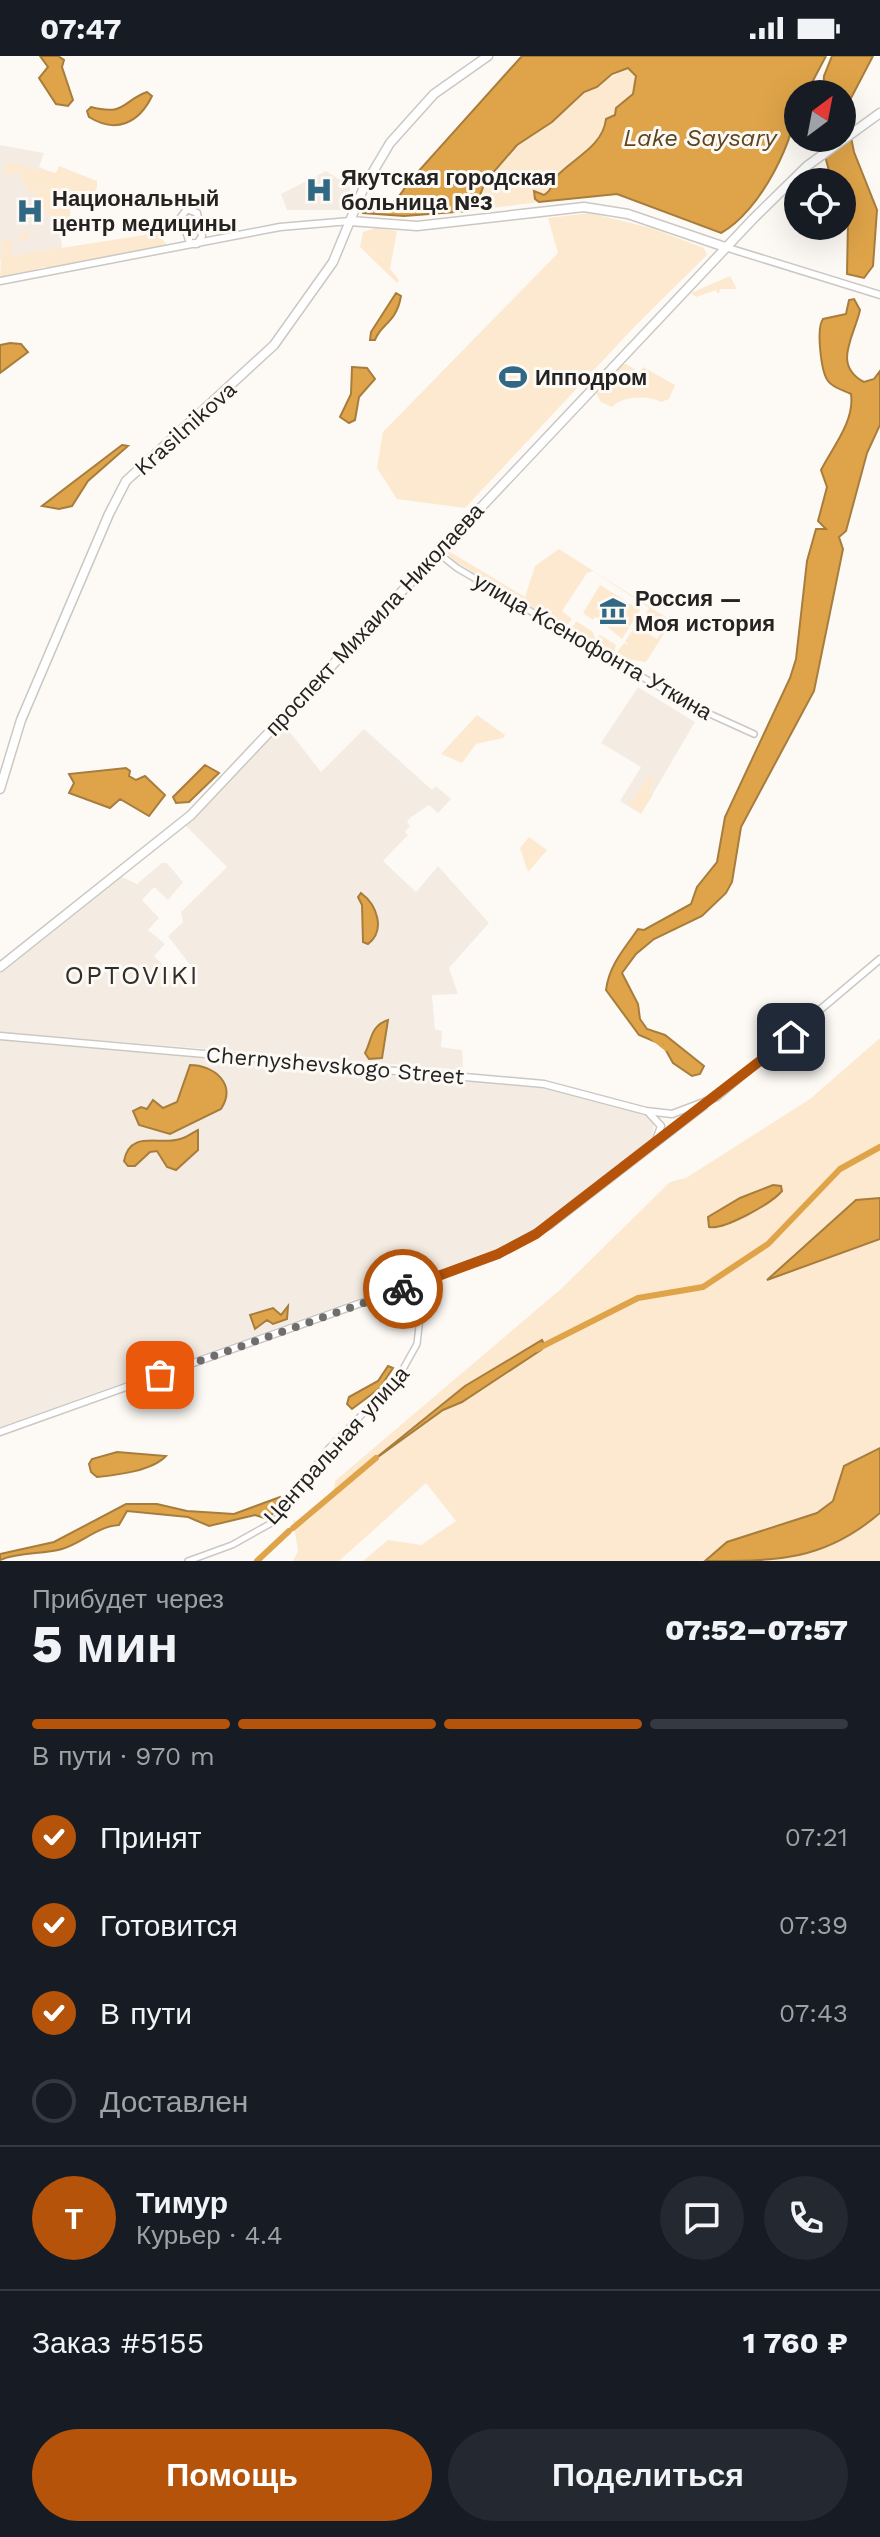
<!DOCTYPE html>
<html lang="ru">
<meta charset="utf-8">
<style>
:root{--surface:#171b24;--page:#242831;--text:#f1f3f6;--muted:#9ea1a6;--line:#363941;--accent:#b45309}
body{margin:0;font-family:"Work Sans",sans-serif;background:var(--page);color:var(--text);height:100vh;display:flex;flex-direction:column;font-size:30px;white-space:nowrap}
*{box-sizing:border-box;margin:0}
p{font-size:26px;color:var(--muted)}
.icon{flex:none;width:44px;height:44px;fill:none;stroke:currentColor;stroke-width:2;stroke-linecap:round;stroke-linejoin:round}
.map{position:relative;height:1505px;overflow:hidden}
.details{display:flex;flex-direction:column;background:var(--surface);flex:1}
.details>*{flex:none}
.needle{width:52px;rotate:32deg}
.fabs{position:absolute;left:784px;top:24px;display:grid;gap:16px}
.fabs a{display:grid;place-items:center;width:72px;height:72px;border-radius:50%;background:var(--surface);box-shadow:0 8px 32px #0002;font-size:40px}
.pin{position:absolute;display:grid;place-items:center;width:68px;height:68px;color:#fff;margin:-34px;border-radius:16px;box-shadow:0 4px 12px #0006}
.courier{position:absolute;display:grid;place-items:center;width:80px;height:80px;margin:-40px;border:6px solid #b45309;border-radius:50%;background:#fff;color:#222;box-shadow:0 2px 10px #0007}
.head em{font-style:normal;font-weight:800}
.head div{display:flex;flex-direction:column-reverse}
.head{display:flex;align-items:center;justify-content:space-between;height:136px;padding:0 32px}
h1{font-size:52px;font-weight:800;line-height:60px}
.bar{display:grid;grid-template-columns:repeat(4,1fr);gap:12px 8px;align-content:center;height:96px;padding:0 32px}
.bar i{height:10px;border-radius:6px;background:var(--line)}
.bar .active{background:var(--accent)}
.bar p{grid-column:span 4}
.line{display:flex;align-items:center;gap:20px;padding:0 32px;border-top:2px solid var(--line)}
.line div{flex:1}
.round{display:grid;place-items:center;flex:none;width:84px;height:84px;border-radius:42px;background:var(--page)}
ol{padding:0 32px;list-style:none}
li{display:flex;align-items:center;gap:24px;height:88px}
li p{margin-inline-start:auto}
li .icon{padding:8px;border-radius:50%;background:var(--accent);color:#fff;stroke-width:4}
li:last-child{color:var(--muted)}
li i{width:44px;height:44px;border:4px solid var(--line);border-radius:50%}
.primary-button{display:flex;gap:16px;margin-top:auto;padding:16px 32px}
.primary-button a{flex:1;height:92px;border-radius:48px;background:var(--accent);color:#fff;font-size:32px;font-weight:800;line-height:92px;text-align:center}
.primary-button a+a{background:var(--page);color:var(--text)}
.status{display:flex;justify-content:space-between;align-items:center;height:56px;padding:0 40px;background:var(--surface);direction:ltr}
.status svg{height:22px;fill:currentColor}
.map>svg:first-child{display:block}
.built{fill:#f4ece2}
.green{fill:#fce9cf}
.water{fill:#dfa449;stroke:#a77d3d;stroke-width:2}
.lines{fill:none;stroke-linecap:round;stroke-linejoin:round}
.canal{stroke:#dfa449;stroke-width:4}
.river{stroke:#dfa449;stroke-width:6}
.tertiary-casing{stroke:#cbc8c4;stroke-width:8}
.secondary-casing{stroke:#cbc8c4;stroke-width:9}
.primary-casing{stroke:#cbc8c4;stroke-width:11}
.tertiary{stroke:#fff;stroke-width:5}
.secondary{stroke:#fff;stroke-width:6}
.primary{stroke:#fff;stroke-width:8}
.done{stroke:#706e6c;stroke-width:8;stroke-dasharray:0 14.4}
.route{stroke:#b45309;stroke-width:10}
.labels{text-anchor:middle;stroke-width:6;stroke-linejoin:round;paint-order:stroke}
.poi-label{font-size:22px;font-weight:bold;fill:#242322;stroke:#fdfaf6;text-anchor:start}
.street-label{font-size:22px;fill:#242322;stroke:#fdfaf6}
.water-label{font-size:24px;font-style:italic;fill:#5e4520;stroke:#fdfaf6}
.quarter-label{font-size:26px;letter-spacing:2px;fill:#302d2a;stroke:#fdfaf6}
</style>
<div class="status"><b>07:47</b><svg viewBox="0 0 49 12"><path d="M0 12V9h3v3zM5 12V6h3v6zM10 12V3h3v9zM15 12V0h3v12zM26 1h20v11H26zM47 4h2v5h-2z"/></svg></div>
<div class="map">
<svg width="880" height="1505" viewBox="0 0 880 1505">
<rect width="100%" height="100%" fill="#fdfaf6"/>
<!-- built -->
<path class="built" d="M0,89L44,97L39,111L56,118L62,193L0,205Z
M326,115L351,131L341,154H287L281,138Z
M638,631L695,666L641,758L620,745L641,711L601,687Z
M282,666L321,716L364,673L432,734L436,730L451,743L438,757L429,749L410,762L407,766L410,770L405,776L408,779L383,805L416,836L438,810L489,867L449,912L458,938L432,939L435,973L442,975L441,991L462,994L463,1014L0,976V916L120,820L137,828L162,807H167L183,826L168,844L154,831L142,844L159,862L148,874L165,888L154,900L185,930L197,918L168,880L183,866L181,856L227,811L184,768Z
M0,983L542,1030L641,1055L654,1066L652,1082L548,1167L505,1190L0,1371Z"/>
<!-- green -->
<path class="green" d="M628,12L633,13L636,20L633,38L616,52L615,59L606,63C604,78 583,105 569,109L551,134L535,143L539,146L468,155L485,126L518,88L552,66L584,36Z
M6,107L56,117L59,110L97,125V132L94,136L69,135L71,170L51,161L34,140L47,126L32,138L21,123V116H13V120L5,117Z
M590,157L651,172L704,192L707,199L638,267L465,452L397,443L377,412L383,376L558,197L548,162Z
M376,172L397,175L390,213L399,224L397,227L360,191L363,176Z
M26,175L30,182L12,185L10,200L157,177L169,191L53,213L44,211L0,223L2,184L16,183Z
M730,220L737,233H721L718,238L716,234L696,241L691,237Z
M626,308L639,316L643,311L675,329L669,343L661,346C648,339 622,340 612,351L601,346L596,337L619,310Z
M559,493L672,565L646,606L627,603L617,596L624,587L628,589L625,585L636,570L657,583L665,571L654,563L655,559L645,558L649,552L593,515L587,517L562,555L572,563L566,571L454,505L446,496L447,494L525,541L535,510Z
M600,529L640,554L622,583L595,561L593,564L583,557Z
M576,565L593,576L595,582L600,579L616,589L613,599L571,574Z
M477,659L505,679L503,682L476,688L462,707L441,698Z
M649,720L655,723L648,735L653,739L641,757L629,749Z
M529,781L547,794L528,816L520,792Z
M880,982V1505H363L388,1484L421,1489L456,1465L426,1427L339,1505H293L298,1495L293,1464L304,1467C318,1456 334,1442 335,1425L562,1232L670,1126L686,1122L810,1043Z"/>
<!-- water -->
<path class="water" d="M40,0H58L64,4L62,11L73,44L68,50L56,48L39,22L48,11Z
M522,0H826L806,38H798C798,81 760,156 721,177L617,138L539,146L535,143L534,135L544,139C553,134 552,126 558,119C574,102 603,90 606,63L615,59L616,52L633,38L636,20L628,12L612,18L597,31L584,36L552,66L517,89L485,126L479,142L468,155L404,160L362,157C385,153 395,150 407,128Z
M832,0H873L850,44L847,62L854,96L877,154L873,210L864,222L847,218L848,164L842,145V126H832L821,85L842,82V38H823L824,20Z
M147,36L152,40C139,67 116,78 89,61L87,55L91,51C126,60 122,45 147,36Z
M396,237L401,240C396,268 381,267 375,284H370L371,276Z
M854,243L860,254C854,281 832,309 864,326L874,323L880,315V369L867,397L846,475L839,481L843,493L814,635L741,771L732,826L726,837L702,860L654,883L636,898L622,917L638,948L640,963L647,973L665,979L704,1010L700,1018L692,1020L673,1007L663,989L639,979L606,934C609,909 625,892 638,873L644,874L691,848L697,831L717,806L725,761L790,622L796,603L807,505L816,473H826L818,465L827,431L821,414C832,392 855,365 851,338C843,334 833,332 828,325C821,316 816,272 823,263L846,258L849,244Z
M10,287L21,288L28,296L0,317V289Z
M352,311L367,312L375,323L359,341L355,364L349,367L340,361L351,338Z
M122,389L128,390L88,425L72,450L59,453L42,450Z
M205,709L219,717L189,746L176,747L173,741Z
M126,712L130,715L129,720L136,724L145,720L165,739L149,760L120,743L110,752L69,737L74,727L69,718Z
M361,837C377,849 386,874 368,888L363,886L362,849L358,841Z
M388,964L382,1002L369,1003L365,997C372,984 370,970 388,964Z
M190,1009C214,1009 237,1028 221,1053L170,1078L139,1069L133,1055L141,1051L147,1053L153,1044L163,1052L177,1046Z
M198,1074V1094L176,1114L167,1111L157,1095L150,1096L135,1110H128L124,1105C130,1073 160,1090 180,1083C186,1082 192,1077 198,1074Z
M773,1129L781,1130L782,1135C771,1148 724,1174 709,1171L708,1161L740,1142Z
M880,1142V1183L767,1224L856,1144Z
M288,1250L287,1263L273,1268L267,1264L255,1273L250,1259L273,1252L281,1259Z
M542,1284L545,1290L541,1294L462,1346L443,1354L371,1406L465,1330Z
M388,1310L393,1312L380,1332L352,1353L347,1348L349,1341L378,1325Z
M880,1392V1457C824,1505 778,1505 705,1505L727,1486L817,1457L833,1445L844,1410Z
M117,1396L166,1400C152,1415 117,1419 97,1421L91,1416L89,1408L92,1403Z
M280,1441L283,1446L268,1463L255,1459L209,1470L188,1461L127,1455L119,1469C98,1470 82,1487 62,1493C41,1499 22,1495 0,1504V1498L54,1486L126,1448H157L187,1455L234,1458Z"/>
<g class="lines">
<!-- canal -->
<path class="canal" d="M651,981L666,993"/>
<!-- river -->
<path class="river" d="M537,1293L638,1242L703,1231L768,1188L840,1113L880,1091
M293,1472L376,1402
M257,1505L289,1475"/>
<!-- tertiary casing -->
<g class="tertiary-casing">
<path id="tertiary" d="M438,497L457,512L690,649L754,678
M188,1505L232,1489L275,1465L329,1392L398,1322L417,1288L424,1225"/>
</g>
<!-- secondary casing -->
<g class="secondary-casing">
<path id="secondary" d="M187,153L197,157L202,180L197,188L190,187L181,161Z
M725,191L880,239
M0,225L280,171L350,165
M0,980L544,1028L646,1055L672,1058L717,1041L880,903
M649,1057L661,1070L656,1084
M0,1376L498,1198L550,1169L704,1050"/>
</g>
<!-- primary casing -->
<g class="primary-casing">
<path id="primary" d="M350,165L417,170L584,151L628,158L725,191
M0,733L21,664L109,458L126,425L274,289L333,206L364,131L390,87L434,38L488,0
M0,911L191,759L753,163L807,110L880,57"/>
</g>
<!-- tertiary -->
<use href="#tertiary" class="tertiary"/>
<!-- secondary -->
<use href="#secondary" class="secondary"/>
<!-- primary -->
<use href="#primary" class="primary"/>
</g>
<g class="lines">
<!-- done -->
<path class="done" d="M160,1319L403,1233"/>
<!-- route -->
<path class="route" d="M403,1233L498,1198L536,1178L791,981"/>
</g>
<!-- icons -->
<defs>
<g id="hospital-bare" transform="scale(2.16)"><path d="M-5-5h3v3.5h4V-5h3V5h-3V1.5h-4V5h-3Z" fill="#316883" stroke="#fdfaf6" stroke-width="2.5" paint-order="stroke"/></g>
<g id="stadium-bare" transform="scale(2.16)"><path d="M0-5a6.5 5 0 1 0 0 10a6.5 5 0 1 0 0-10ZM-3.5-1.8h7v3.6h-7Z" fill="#316883" stroke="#fdfaf6" stroke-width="2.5" paint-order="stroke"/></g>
<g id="museum-bare" transform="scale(2.16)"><path d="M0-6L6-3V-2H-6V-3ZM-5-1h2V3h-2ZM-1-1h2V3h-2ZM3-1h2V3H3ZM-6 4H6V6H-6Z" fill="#316883" stroke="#fdfaf6" stroke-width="2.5" paint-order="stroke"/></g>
</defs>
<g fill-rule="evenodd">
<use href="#hospital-bare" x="319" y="134"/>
<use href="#hospital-bare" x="30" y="155"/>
<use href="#stadium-bare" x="513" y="321"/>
<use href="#museum-bare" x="613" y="555"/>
</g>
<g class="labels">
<!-- poi labels -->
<g class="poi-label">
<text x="341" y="129">Якутская городская<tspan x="341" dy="25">больница №3</tspan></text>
<text x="52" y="150">Национальный<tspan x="52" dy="25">центр медицины</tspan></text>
<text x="535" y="329">Ипподром</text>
<text x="635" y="550">Россия —<tspan x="635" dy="25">Моя история</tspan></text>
</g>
<!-- street labels -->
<g class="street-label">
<text transform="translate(185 372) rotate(-42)" y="8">Krasilnikova</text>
<text transform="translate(374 563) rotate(-47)" y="8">проспект Михаила Николаева</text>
<text transform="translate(593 590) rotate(30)" y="8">улица Ксенофонта Уткина</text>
<text transform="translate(335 1009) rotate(5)" y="8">Chernyshevskogo Street</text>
<text transform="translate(336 1389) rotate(-48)" y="8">Центральная улица</text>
</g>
<!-- water labels -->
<g class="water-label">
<text x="700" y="90">Lake Saysary</text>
</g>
<!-- quarter labels -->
<g class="quarter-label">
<text x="132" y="928">OPTOVIKI</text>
</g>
</g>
</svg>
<div class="fabs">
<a><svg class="needle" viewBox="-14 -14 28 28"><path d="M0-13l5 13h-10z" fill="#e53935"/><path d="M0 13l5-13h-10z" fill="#9ea1a6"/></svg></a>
<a><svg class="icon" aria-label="locate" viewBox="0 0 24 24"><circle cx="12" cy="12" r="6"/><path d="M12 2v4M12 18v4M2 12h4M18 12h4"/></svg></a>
</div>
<div class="pin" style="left:160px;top:1319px;background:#ea580c"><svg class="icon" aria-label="bag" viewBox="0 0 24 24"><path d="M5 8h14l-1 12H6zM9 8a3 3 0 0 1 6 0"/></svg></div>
<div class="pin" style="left:791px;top:981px;background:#1f2937"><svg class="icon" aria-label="home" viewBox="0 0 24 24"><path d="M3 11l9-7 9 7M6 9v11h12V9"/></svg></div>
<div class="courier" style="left:403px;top:1233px"><svg class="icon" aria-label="bike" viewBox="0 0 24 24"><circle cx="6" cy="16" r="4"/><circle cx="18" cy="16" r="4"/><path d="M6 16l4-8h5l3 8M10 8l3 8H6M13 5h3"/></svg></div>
</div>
<section class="details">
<div class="head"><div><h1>5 мин</h1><p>Прибудет через</p></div><em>07:52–07:57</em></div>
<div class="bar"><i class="active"></i><i class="active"></i><i class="active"></i><i></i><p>В пути · 970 m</p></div>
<ol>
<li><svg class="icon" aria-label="check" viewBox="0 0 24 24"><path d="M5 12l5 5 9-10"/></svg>Принят<p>07:21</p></li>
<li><svg class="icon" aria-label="check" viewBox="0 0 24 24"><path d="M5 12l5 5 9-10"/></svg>Готовится<p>07:39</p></li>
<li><svg class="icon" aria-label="check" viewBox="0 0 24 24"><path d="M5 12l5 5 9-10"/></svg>В пути<p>07:43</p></li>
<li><i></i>Доставлен</li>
</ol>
<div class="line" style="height:144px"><b class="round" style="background:var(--accent);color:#fff">Т</b><div><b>Тимур</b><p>Курьер · 4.4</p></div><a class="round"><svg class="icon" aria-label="chat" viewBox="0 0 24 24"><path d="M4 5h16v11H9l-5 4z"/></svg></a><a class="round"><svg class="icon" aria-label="phone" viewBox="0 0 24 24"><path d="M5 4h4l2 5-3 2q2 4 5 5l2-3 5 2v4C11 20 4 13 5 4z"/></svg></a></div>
<div class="line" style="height:104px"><div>Заказ #5155</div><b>1 760 ₽</b></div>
<div class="primary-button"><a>Помощь</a><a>Поделиться</a></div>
</section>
